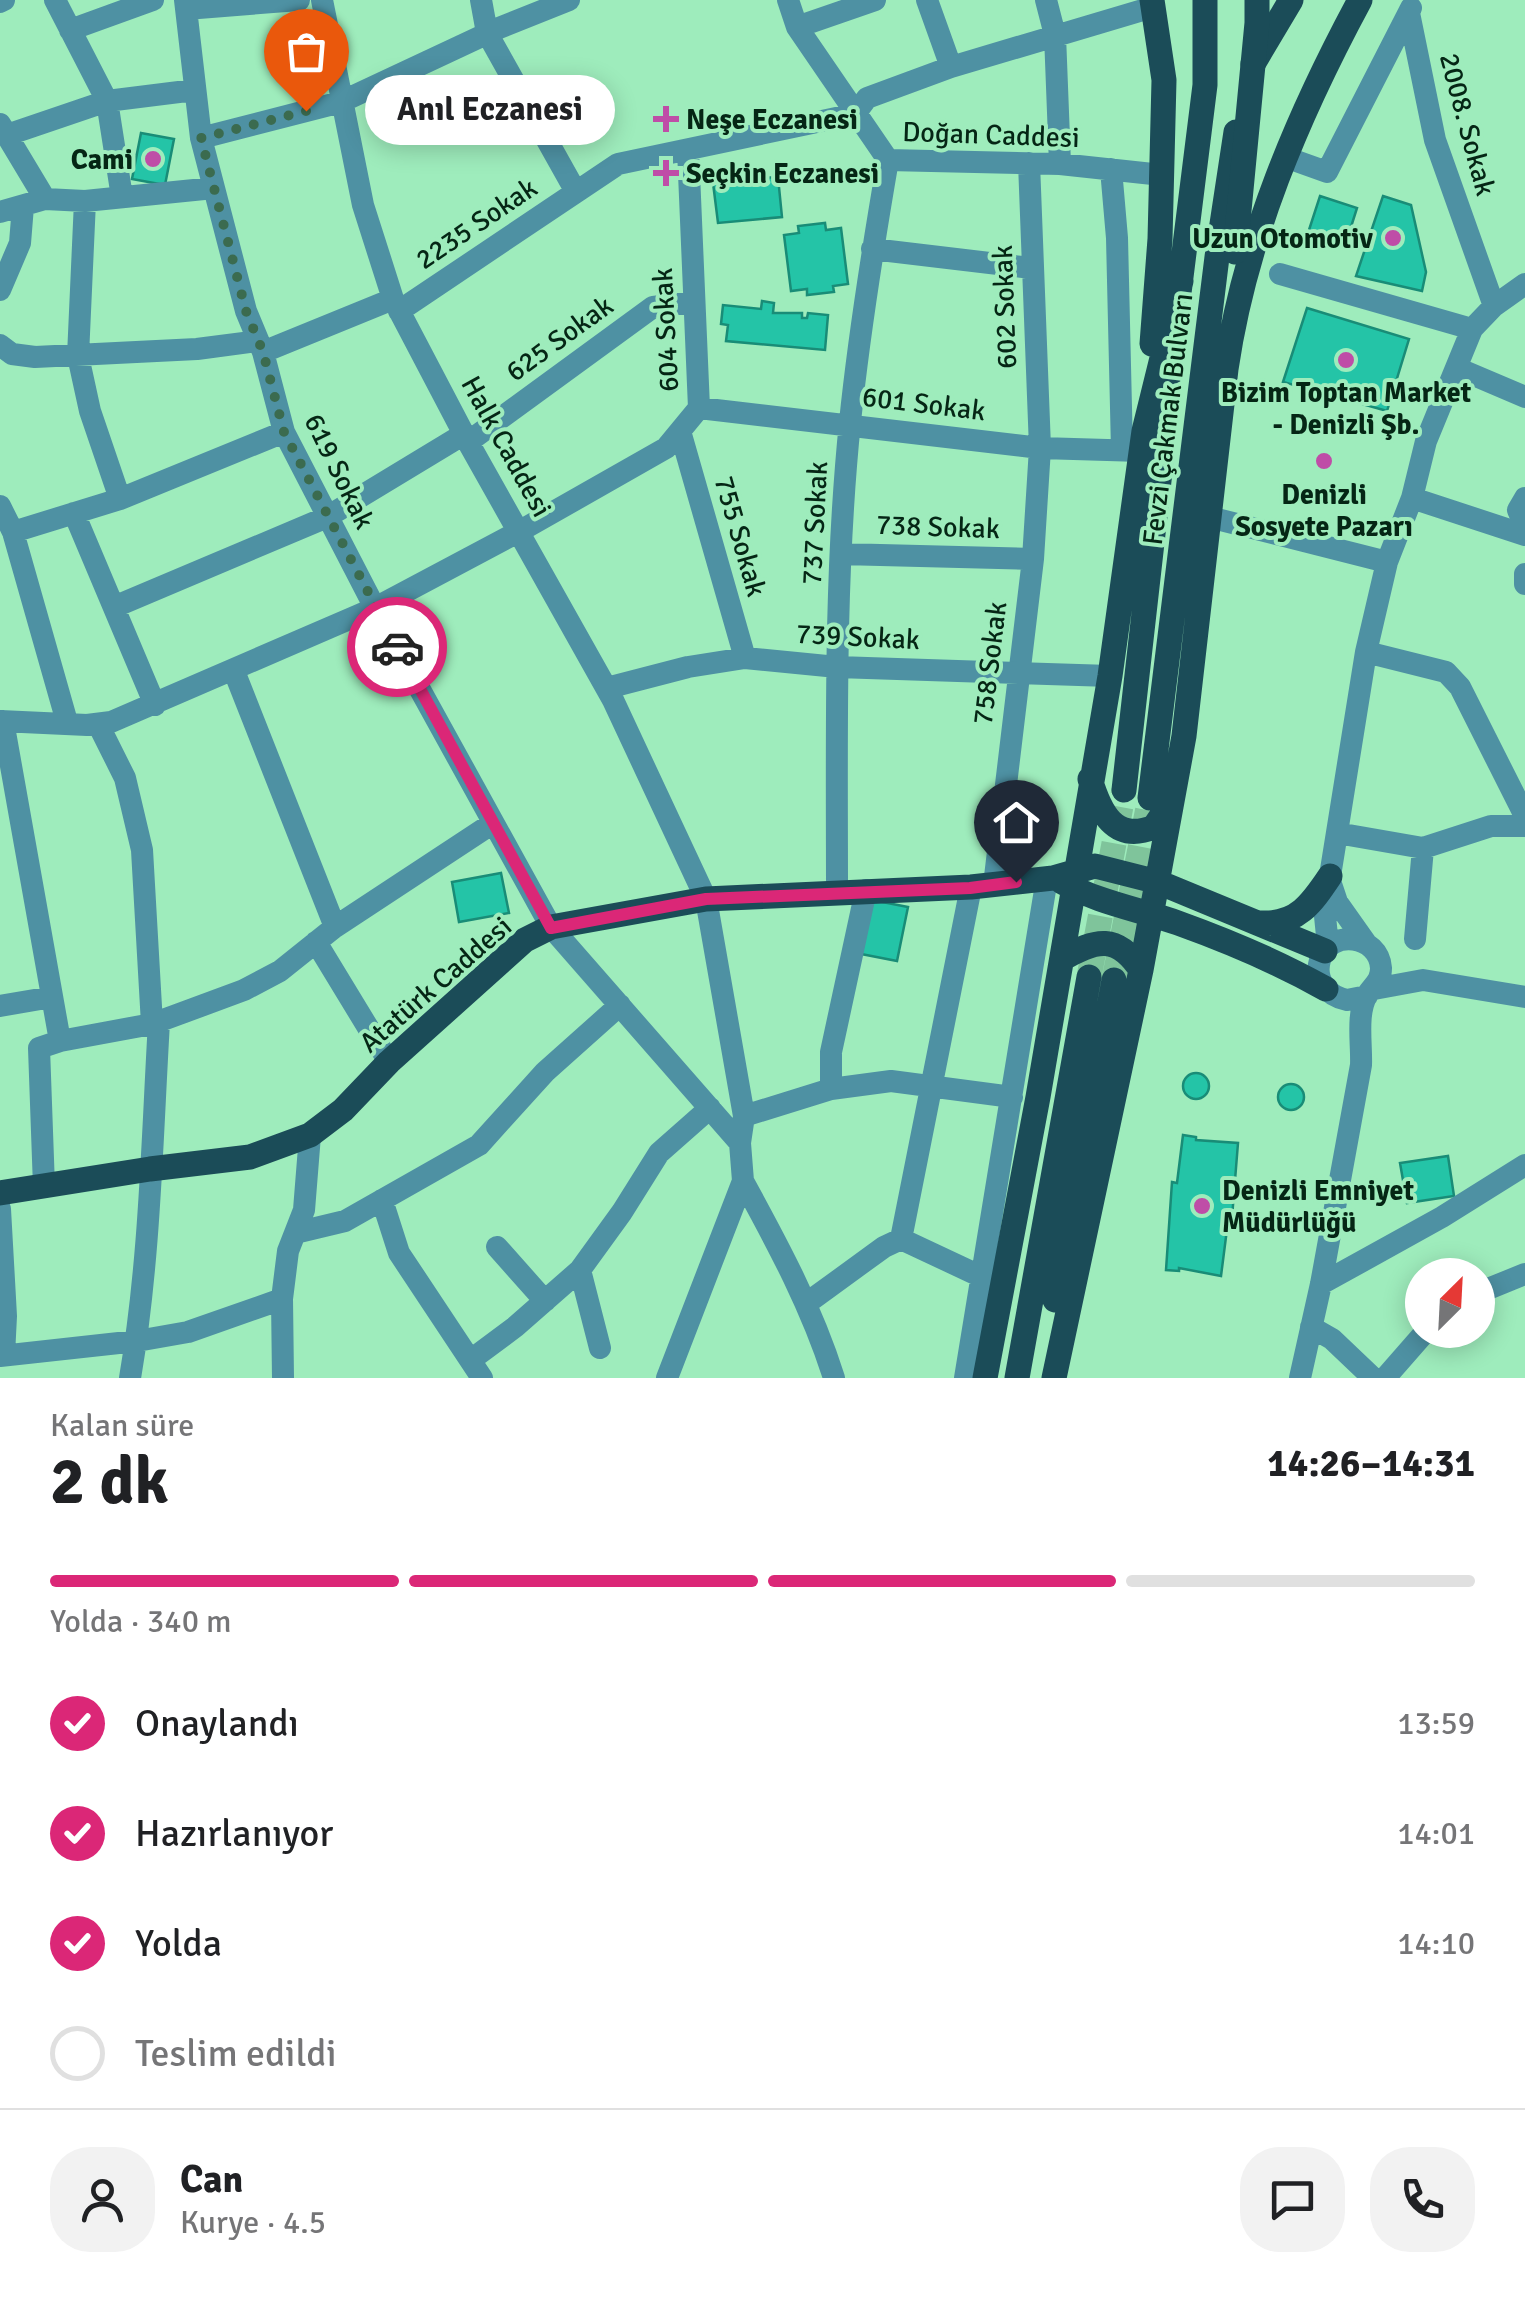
<!DOCTYPE html>
<html lang="tr">
<meta charset="utf-8">
<style>
:root{--surface:#fff;--page:#f2f2f2;--text:#202124;--muted:#757577;--line:#e0e0e0;--accent:#db2777}
body{margin:0;font-family:Signika,sans-serif;background:var(--page);color:var(--text);height:100vh;display:flex;flex-direction:column;font-size:38px;white-space:nowrap}
*{box-sizing:border-box;margin:0}
p{font-size:32px;color:var(--muted)}
.icon{flex:none;width:55px;height:55px;fill:none;stroke:currentColor;stroke-width:2;stroke-linecap:round;stroke-linejoin:round}
.map{position:relative;height:1378px;overflow:hidden}
.details{display:flex;flex-direction:column;background:var(--surface);flex:1}
.details>*{flex:none}
.needle{width:65px;rotate:24deg}
.tools{position:absolute;left:1405px;top:1258px;display:grid;gap:20px}
.tools a{display:grid;place-items:center;width:90px;height:90px;border-radius:50%;background:var(--surface);box-shadow:0 5px 25px #0003;font-size:50px}
.pin{position:absolute;display:grid;place-items:center;width:85px;height:85px;color:#fff;margin:-102px -42px;border-radius:50% 50% 50% 0;rotate:-45deg;box-shadow:0 0 10px #0007}
.pin .icon{rotate:45deg}
.courier{position:absolute;display:grid;place-items:center;width:100px;height:100px;margin:-50px;border:8px solid #db2777;border-radius:50%;background:#fff;color:#222;box-shadow:0 2px 12px #0007}
.bubble{position:absolute;height:70px;border-radius:35px;background:var(--surface);box-shadow:0 5px 25px #0003;font-size:32px;font-weight:700;line-height:70px;text-align:center}
.overview em{font-style:normal;font-weight:700}
.overview div{display:flex;flex-direction:column-reverse}
.overview{display:flex;align-items:center;justify-content:space-between;height:170px;padding:0 50px}
h1{font-size:65px;font-weight:700;line-height:75px}
.bar{display:grid;grid-template-columns:repeat(4,1fr);gap:15px 10px;align-content:center;height:120px;padding:0 50px}
.bar i{height:12px;border-radius:8px;background:var(--line)}
.bar .active{background:var(--accent)}
.bar p{grid-column:span 4}
.line{display:flex;align-items:center;gap:25px;padding:0 50px;border-top:2px solid var(--line)}
.line div{flex:1}
.round{display:grid;place-items:center;flex:none;width:105px;height:105px;border-radius:40px;background:var(--page)}
ol{padding:0 50px;list-style:none}
li{display:flex;align-items:center;gap:30px;height:110px}
li p{margin-inline-start:auto}
li .icon{padding:10px;border-radius:50%;background:var(--accent);color:#fff;stroke-width:4}
li:last-child{color:var(--muted)}
li i{width:55px;height:55px;border:5px solid var(--line);border-radius:50%}
.map>svg:first-child{display:block}
.building{fill:#24c4a7;stroke:#198c77;stroke-width:2.5}
.lines{fill:none;stroke-linecap:round;stroke-linejoin:round}
.major-tunnel{stroke:#7fc49b;stroke-width:25;stroke-dasharray:25 12;stroke-linecap:butt}
.minor{stroke:#4e91a3;stroke-width:22}
.major{stroke:#1b4c58;stroke-width:25}
.major-bridge{stroke:#1b4c58;stroke-width:25}
.done{stroke:#3b6b4f;stroke-width:10;stroke-dasharray:0 18}
.route{stroke:#db2777;stroke-width:12}
.poi-dot{fill:#bf4da7;stroke:#9eecbc;stroke-width:4}
.labels{text-anchor:middle;stroke-width:8;stroke-linejoin:round;paint-order:stroke}
.poi-label{font-size:28px;font-weight:bold;fill:#052615;stroke:#9eecbc;text-anchor:start}
.street-label{font-size:28px;fill:#052615;stroke:#9eecbc}
</style>
<div class="map">
<svg width="1525" height="1378" viewBox="0 0 1525 1378">
<rect width="100%" height="100%" fill="#9eecbc"/>
<!-- building -->
<path class="building" d="M141,133L174,139L165,185L132,179Z
M762,174V178L778,177L782,217L718,223L713,183L729,182V177Z
M1320,196L1357,208L1345,246L1308,233Z
M1383,196L1411,205L1426,272L1422,291L1356,276Z
M825,223L826,230L841,228L848,284L833,286L834,292L807,295V289L791,291L784,235L799,233L798,226Z
M762,301L774,303L773,313H802V318H807L808,313L828,315L825,350L726,341L728,325L721,324L723,305L761,309Z
M1307,308L1409,339L1387,411L1283,382Z
M501,873L509,913L459,922L452,882Z
M867,899L908,907L897,961L856,953Z
M1183 1086a13 13 0 1 1 26 0a13 13 0 1 1-26 0Z
M1278 1097a13 13 0 1 1 26 0a13 13 0 1 1-26 0Z
M1183,1135L1196,1137V1140L1238,1143L1231,1230L1227,1229L1221,1276L1179,1268V1271L1166,1270L1172,1182L1177,1183Z
M1448,1156L1454,1196L1407,1203L1400,1163Z"/>
<g class="lines">
<!-- major-tunnel -->
<path class="major-tunnel" d="M1089,977L1124,790
M1114,980L1150,798"/>
<!-- minor -->
<path class="minor" d="M55,0L107,101L122,197
M185,0L201,138L246,311L263,352L284,432L375,608L551,927L740,1143
M322,0L363,205L393,299L468,442L613,700L706,899L744,1116L740,1143L743,1181L667,1378
M481,0L487,33L576,192
M788,0L797,27L888,160L1060,164L1162,175
M927,0L951,67
M1046,0L1055,35L1060,164
M0,2L4,0
M186,9L299,0
M1409,13L1435,140L1494,306
M797,27L875,0
M70,30L153,0
M0,124L45,199
M7,135L107,101L195,90
M201,138L341,102L499,28L569,0
M1285,157L1327,172L1411,8
M1111,169L1117,238L1122,450
M85,201L78,356L90,411L120,499
M0,212L45,199L85,201L214,188
M872,249L1031,268
M1280,274L1472,329
M0,290L20,243L23,206
M399,311L618,164L855,114L867,98L951,67L1153,7
M0,345L12,354L35,357L197,349L258,341
M263,352L393,299
M1457,368L1525,397
M699,408L1040,448L1141,451
M680,431L745,658
M468,442L653,307L693,302
M1412,498L1525,535
M1525,498L1518,510L1525,526
M0,506L13,532L67,722
M74,513L155,705
M1209,517L1387,562
M13,532L120,499L284,432
M841,554L1033,559
M1525,574V584
M114,607L327,517L464,434
M1366,652L1446,672L1460,687L1525,816
M234,671L335,927
M607,688L688,667L745,658L837,667L1110,676
M0,721L87,725L111,722L375,608L520,531L666,448L699,408L688,150
M3,721L60,1041L152,1024L244,990L280,971L335,927L493,823
M98,724L125,778L142,850L152,1024
M1337,833L1423,848L1491,826H1525
M1331,884L1337,902L1366,943
M994,885L1033,559L1040,448L1029,163
M837,892C837,736 834,578 850,422C859,334 873,247 888,160
M1415,939L1423,848
M316,942L389,1062
M1328,946L1325,916L1330,876L1366,652L1387,562L1412,498L1426,441L1472,329L1494,306L1525,284
M1374,989L1423,980L1525,997
M0,1006L52,997
M831,1089V1052L866,890
M744,1116L831,1089L891,1081L1012,1097
M743,1181C778,1245 812,1308 834,1378
M44,1187L39,1048L60,1041
M382,1200L399,1253L482,1378
M0,1209L6,1316L4,1355
M295,1233L345,1221L479,1145L545,1072L620,1005
M901,1239L982,1277
M497,1247L545,1301
M580,1270L600,1348
M1321,1284L1442,1217L1525,1165
M1478,1293L1525,1274
M807,1303L884,1247L901,1239L971,887
M1311,1327L1332,1339L1373,1378
M0,1356L137,1341L188,1332L282,1299
M472,1359L515,1327L580,1270L622,1212L659,1153L710,1108
M130,1378C150,1261 152,1140 159,1022
M283,1378L282,1299L288,1251L304,1210L310,1135
M965,1378L1047,878
M1300,1378L1321,1284L1361,1065C1362,1045 1356,1014 1367,995C1373,985 1381,982 1381,968C1379,935 1330,928 1320,960C1314,981 1328,996 1347,1000L1367,996
M1385,1378L1427,1330"/>
<!-- major -->
<path class="major" d="M1152,0L1164,80L1160,239L1152,344
M1253,64L1291,0
M1179,293L1205,85V0
M1090,779C1100,812 1114,843 1154,827L1171,802
M1124,790L1167,410L1168,372
M1150,798L1217,257L1236,132
M1062,882C1099,903 1138,909 1178,923C1228,941 1280,963 1326,989
M1261,923C1297,925 1312,903 1330,876
M1062,959C1096,939 1117,934 1141,970
M0,1193L150,1169L250,1157L310,1135L343,1110L389,1062L525,940L551,927L706,899L971,887L1053,878L1095,866L1158,882L1325,951
M1055,1300L1114,980
M985,1378L1038,1097L1110,676L1144,431L1181,281
M1017,1378L1089,977
M1054,1378L1141,970L1184,736L1226,369C1245,239 1298,115 1360,0"/>
<!-- major-bridge -->
<path class="major-bridge" d="M1235,252L1257,23V0"/>
</g>
<g class="lines">
<!-- done -->
<path class="done" d="M306,111L201,138L246,311L263,352L284,432L397,647"/>
<!-- route -->
<path class="route" d="M397,647L551,928L706,899L970,888L1016,882"/>
</g>
<!-- markers -->
<g class="poi-dot">
<path d="M661 104h10v10h10v10h-10v10h-10v-10h-10v-10h10z"/>
<circle cx="153" cy="159" r="10"/>
<path d="M661 158h10v10h10v10h-10v10h-10v-10h-10v-10h10z"/>
<circle cx="1393" cy="238" r="10"/>
<circle cx="1346" cy="360" r="10"/>
<circle cx="1324" cy="461" r="10"/>
<circle cx="1202" cy="1206" r="10"/>
</g>
<g class="labels">
<!-- poi labels -->
<g class="poi-label">
<text x="686" y="129">Neşe Eczanesi</text>
<text x="133" y="169" text-anchor="end">Cami</text>
<text x="686" y="183">Seçkin Eczanesi</text>
<text x="1373" y="248" text-anchor="end">Uzun Otomotiv</text>
<text x="1346" y="402" text-anchor="middle">Bizim Toptan Market<tspan x="1346" dy="32">- Denizli Şb.</tspan></text>
<text x="1324" y="504" text-anchor="middle">Denizli<tspan x="1324" dy="32">Sosyete Pazarı</tspan></text>
<text x="1222" y="1200">Denizli Emniyet<tspan x="1222" dy="32">Müdürlüğü</tspan></text>
</g>
<!-- street labels -->
<g class="street-label">
<text transform="translate(1468 124) rotate(75)" y="10">2008. Sokak</text>
<text transform="translate(991 134) rotate(2)" y="10">Doğan Caddesi</text>
<text transform="translate(476 223) rotate(-34)" y="10">2235 Sokak</text>
<text transform="translate(1004 307) rotate(-92)" y="10">602 Sokak</text>
<text transform="translate(665 330) rotate(-93)" y="10">604 Sokak</text>
<text transform="translate(559 338) rotate(-36)" y="10">625 Sokak</text>
<text transform="translate(924 403) rotate(7)" y="10">601 Sokak</text>
<text transform="translate(1167 419) rotate(-83)" y="10">Fevzi Çakmak Bulvarı</text>
<text transform="translate(507 446) rotate(61)" y="10">Halk Caddesi</text>
<text transform="translate(340 471) rotate(64)" y="10">619 Sokak</text>
<text transform="translate(814 523) rotate(-87)" y="10">737 Sokak</text>
<text transform="translate(938 526) rotate(2)" y="10">738 Sokak</text>
<text transform="translate(741 536) rotate(74)" y="10">755 Sokak</text>
<text transform="translate(858 636) rotate(3)" y="10">739 Sokak</text>
<text transform="translate(989 663) rotate(-83)" y="10">758 Sokak</text>
<text transform="translate(435 984) rotate(-41)" y="10">Atatürk Caddesi</text>
</g>
</g>
</svg>
<div class="tools">
<a><svg class="needle" viewBox="-14 -14 28 28"><path d="M0-13l5 13h-10z" fill="#e53935"/><path d="M0 13l5-13h-10z" fill="#757577"/></svg></a>
</div>
<div class="pin" style="left:306px;top:111px;background:#ea580c"><svg class="icon" aria-label="bag" viewBox="0 0 24 24"><path d="M5 8h14l-1 12H6zM9 8a3 3 0 0 1 6 0"/></svg></div>
<div class="pin" style="left:1016px;top:882px;background:#1f2937"><svg class="icon" aria-label="home" viewBox="0 0 24 24"><path d="M3 11l9-7 9 7M6 9v11h12V9"/></svg></div>
<div class="courier" style="left:397px;top:647px"><svg class="icon" aria-label="car" viewBox="0 0 24 24"><path d="M5 17H2v-5l4-1 3-4h7l3 4 3 1v5h-3M9 17h6M6 11h13"/><circle cx="7" cy="17" r="2"/><circle cx="17" cy="17" r="2"/></svg></div>
<div class="bubble" style="left:365px;top:75px;width:250px">Anıl Eczanesi</div>
</div>
<section class="details">
<div class="overview"><div><h1>2 dk</h1><p>Kalan süre</p></div><em>14:26–14:31</em></div>
<div class="bar"><i class="active"></i><i class="active"></i><i class="active"></i><i></i><p>Yolda · 340 m</p></div>
<ol>
<li><svg class="icon" aria-label="check" viewBox="0 0 24 24"><path d="M5 12l5 5 9-10"/></svg>Onaylandı<p>13:59</p></li>
<li><svg class="icon" aria-label="check" viewBox="0 0 24 24"><path d="M5 12l5 5 9-10"/></svg>Hazırlanıyor<p>14:01</p></li>
<li><svg class="icon" aria-label="check" viewBox="0 0 24 24"><path d="M5 12l5 5 9-10"/></svg>Yolda<p>14:10</p></li>
<li><i></i>Teslim edildi</li>
</ol>
<div class="line" style="height:180px"><a class="round"><svg class="icon" aria-label="person" viewBox="0 0 24 24"><circle cx="12" cy="8" r="4"/><path d="M4 21q1-7 8-7t8 7"/></svg></a><div><b>Can</b><p>Kurye · 4.5</p></div><a class="round"><svg class="icon" aria-label="chat" viewBox="0 0 24 24"><path d="M4 5h16v11H9l-5 4z"/></svg></a><a class="round"><svg class="icon" aria-label="phone" viewBox="0 0 24 24"><path d="M5 4h4l2 5-3 2q2 4 5 5l2-3 5 2v4C11 20 4 13 5 4z"/></svg></a></div>
</section>
